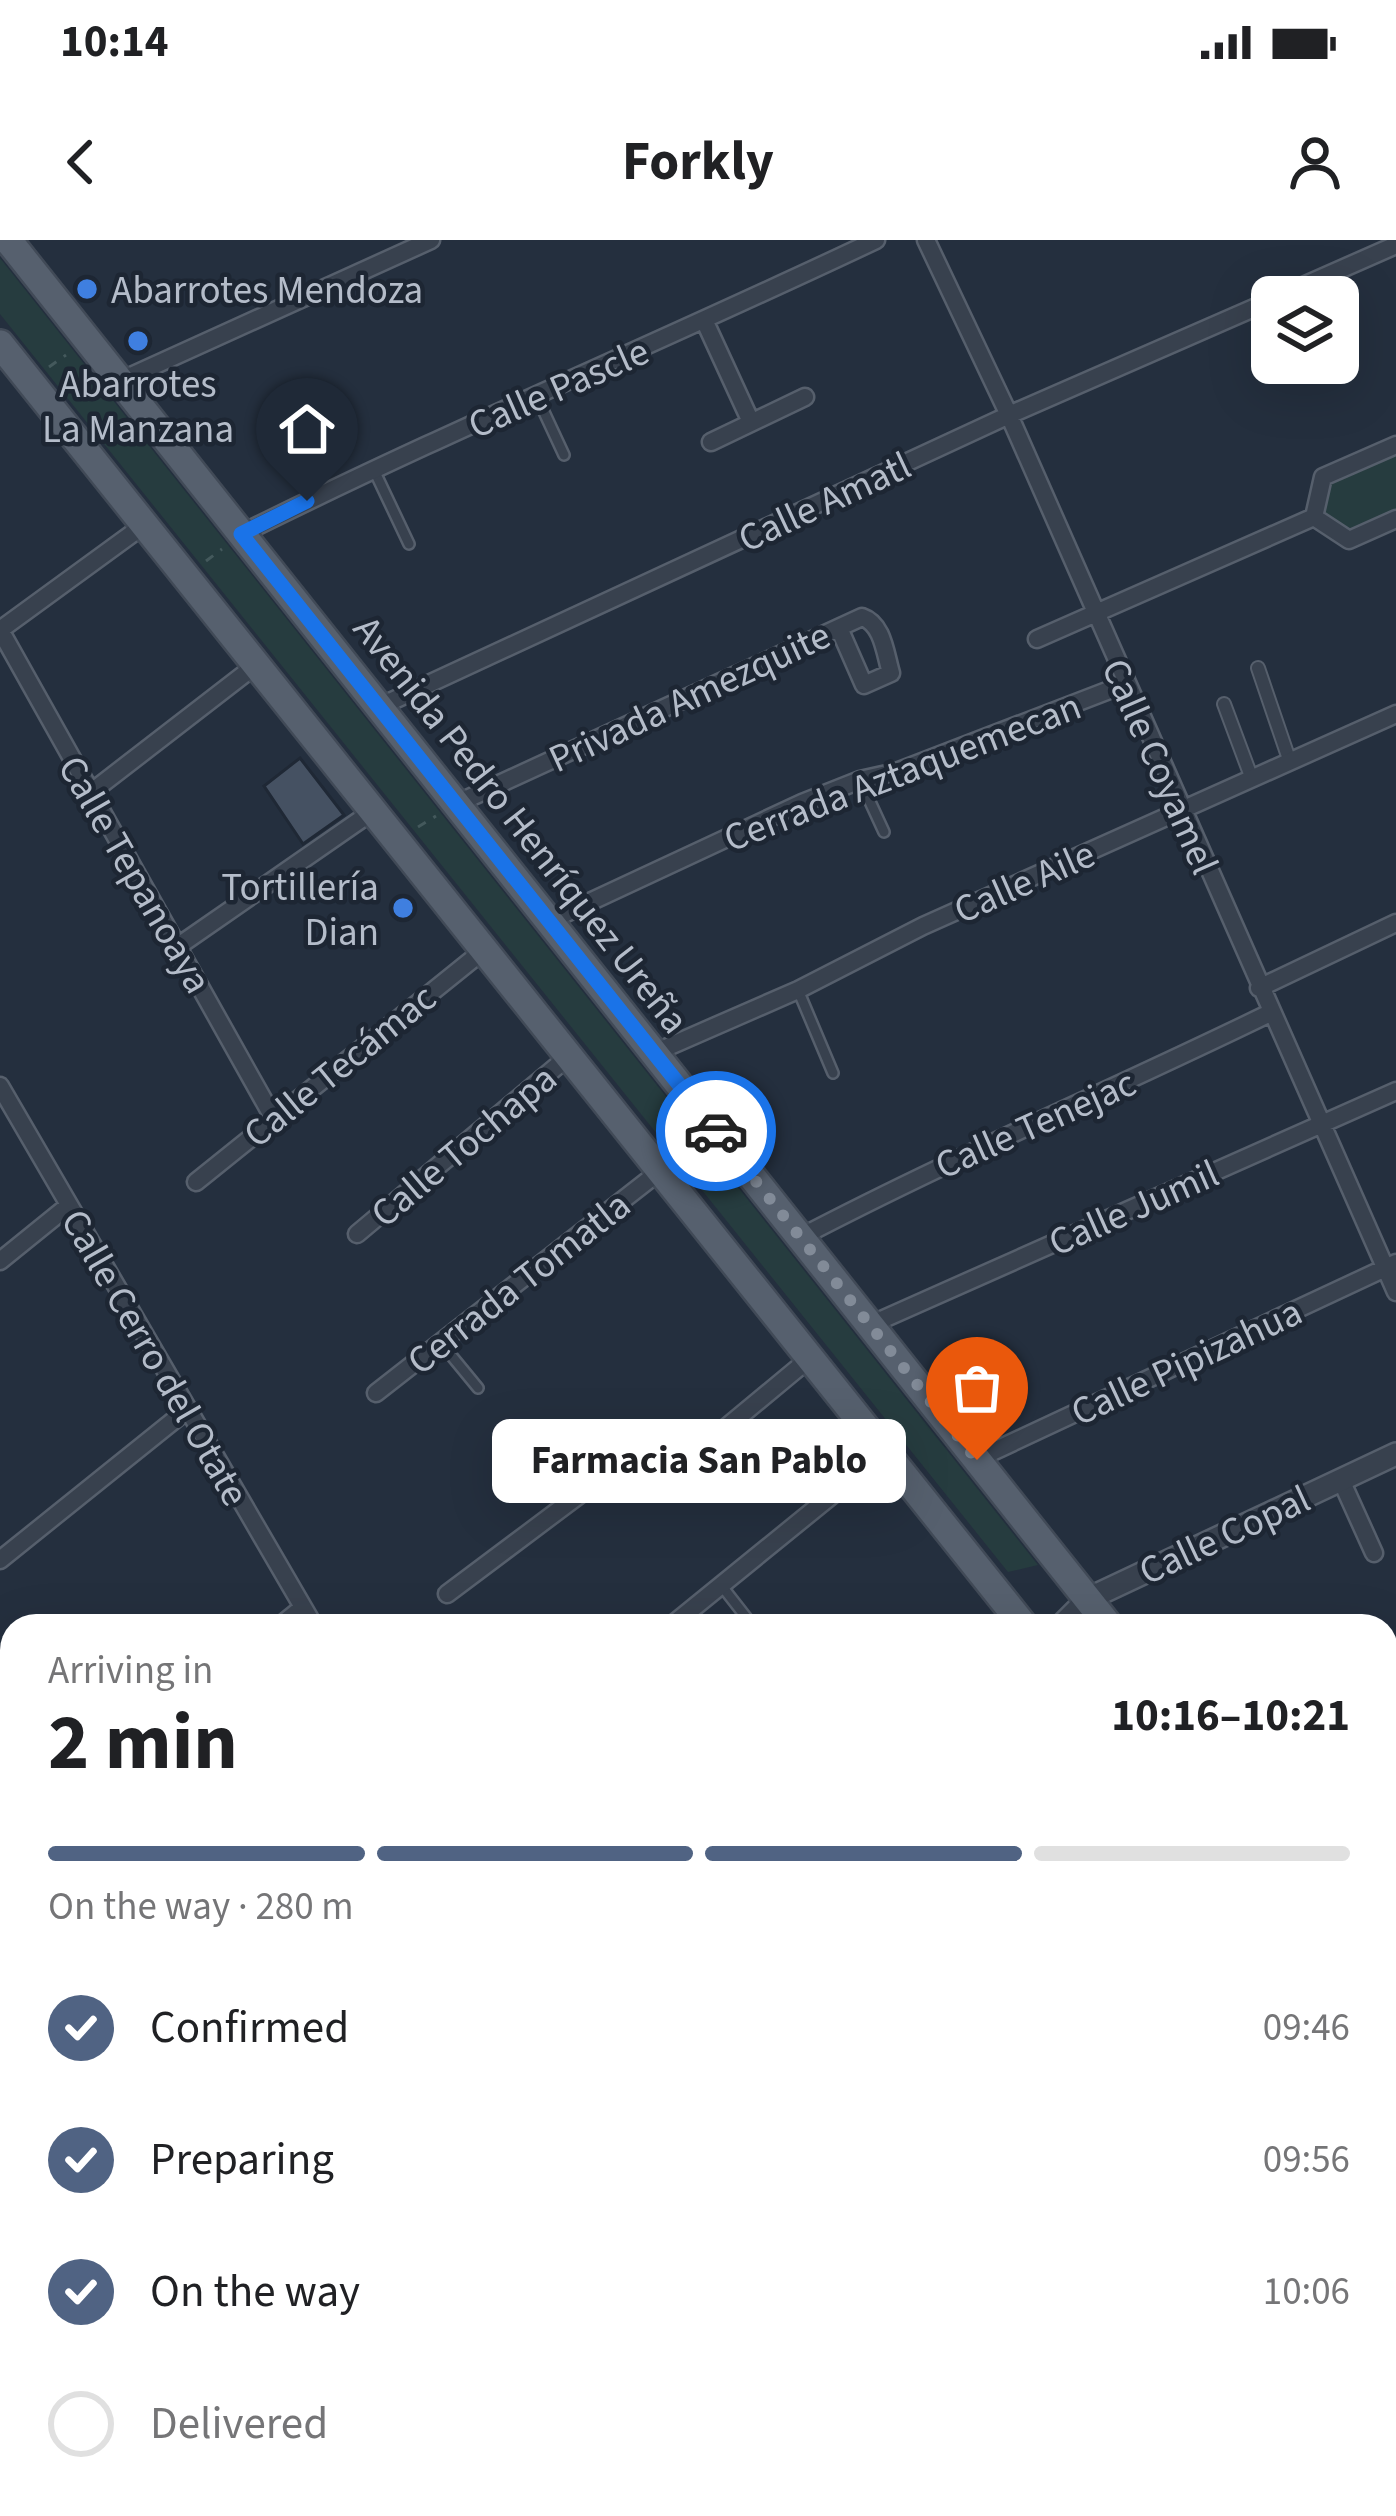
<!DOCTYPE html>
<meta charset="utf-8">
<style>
:root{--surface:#fff;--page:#f2f2f2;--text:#202124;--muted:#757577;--line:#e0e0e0;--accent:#506383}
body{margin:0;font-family:"Source Sans 3",sans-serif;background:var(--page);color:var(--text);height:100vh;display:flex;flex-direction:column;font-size:45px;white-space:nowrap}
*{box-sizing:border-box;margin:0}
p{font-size:39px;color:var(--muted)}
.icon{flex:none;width:66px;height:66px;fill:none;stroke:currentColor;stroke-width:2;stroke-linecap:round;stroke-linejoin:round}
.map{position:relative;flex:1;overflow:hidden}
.panel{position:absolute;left:0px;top:1374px;width:1398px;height:903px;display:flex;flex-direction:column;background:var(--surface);border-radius:36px 36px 0 0;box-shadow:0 12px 48px #0002}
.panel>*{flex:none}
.tools{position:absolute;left:1251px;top:36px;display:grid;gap:24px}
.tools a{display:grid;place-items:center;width:108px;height:108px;border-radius:18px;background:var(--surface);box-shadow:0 12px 48px #0002;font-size:60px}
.pin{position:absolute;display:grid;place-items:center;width:102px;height:102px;color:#fff;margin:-123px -51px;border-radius:50% 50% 50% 0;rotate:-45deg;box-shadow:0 0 12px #0007}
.pin .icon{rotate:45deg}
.courier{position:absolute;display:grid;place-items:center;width:120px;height:120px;margin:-60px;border:9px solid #1a73e8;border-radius:50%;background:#fff;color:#222;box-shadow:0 3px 15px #0007}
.bubble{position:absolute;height:84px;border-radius:18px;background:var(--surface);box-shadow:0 12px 48px #0002;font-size:39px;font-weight:700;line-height:84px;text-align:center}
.overview em{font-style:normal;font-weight:700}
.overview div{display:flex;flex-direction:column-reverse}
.overview{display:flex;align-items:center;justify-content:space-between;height:204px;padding:0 48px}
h1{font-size:78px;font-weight:700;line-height:90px}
.bar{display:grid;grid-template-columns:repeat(4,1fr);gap:18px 12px;align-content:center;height:144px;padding:0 48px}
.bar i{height:15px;border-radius:9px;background:var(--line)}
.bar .selected{background:var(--accent)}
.bar p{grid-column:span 4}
ol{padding:0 48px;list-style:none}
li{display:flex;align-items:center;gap:36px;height:132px}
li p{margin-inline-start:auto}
li .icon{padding:12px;border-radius:50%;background:var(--accent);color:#fff;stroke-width:4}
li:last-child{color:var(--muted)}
li i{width:66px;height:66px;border:6px solid var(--line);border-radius:50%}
.status{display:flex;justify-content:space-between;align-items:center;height:84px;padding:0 60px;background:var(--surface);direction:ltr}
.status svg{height:33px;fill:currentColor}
header{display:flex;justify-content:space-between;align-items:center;height:156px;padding:0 48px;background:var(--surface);font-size:54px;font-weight:700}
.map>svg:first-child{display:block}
.green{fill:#263c3f}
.building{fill:#455162;stroke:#1f2835;stroke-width:3}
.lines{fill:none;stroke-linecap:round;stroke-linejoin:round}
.service-casing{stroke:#565f6c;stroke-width:14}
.pedestrian-casing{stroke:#565f6c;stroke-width:16}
.minor-casing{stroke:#565f6c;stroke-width:21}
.tertiary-casing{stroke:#565f6c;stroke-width:26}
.primary-casing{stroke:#414a57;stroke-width:32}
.path{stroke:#44595c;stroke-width:3;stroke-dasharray:9 9;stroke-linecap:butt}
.service{stroke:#38414e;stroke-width:9}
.pedestrian{stroke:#38414e;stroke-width:12}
.minor{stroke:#38414e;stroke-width:16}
.tertiary{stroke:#38414e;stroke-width:21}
.primary{stroke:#56606e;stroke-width:27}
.done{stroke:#828b98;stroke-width:12;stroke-dasharray:0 21.6}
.route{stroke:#1a73e8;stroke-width:15}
.shop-dot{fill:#3f7fe0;stroke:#1d2633;stroke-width:4.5}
.labels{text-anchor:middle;stroke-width:9;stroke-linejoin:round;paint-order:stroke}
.poi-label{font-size:39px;fill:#b4bcc9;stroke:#1d2633;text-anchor:start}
.street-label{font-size:39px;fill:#b4bcc9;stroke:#1d2633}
</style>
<div class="status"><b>10:14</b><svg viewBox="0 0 49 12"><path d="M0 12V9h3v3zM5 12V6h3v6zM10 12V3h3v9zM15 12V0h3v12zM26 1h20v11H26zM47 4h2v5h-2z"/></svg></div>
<header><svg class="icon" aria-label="back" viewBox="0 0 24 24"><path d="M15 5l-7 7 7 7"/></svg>Forkly<svg class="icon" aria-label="person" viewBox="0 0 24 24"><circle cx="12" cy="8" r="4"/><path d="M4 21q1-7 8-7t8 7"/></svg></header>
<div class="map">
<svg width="1396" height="2276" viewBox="0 0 1396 2276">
<rect width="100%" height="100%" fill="#242f3e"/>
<!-- green -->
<path class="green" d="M0,18L1038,1325L1008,1332L0,74Z
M1396,216V269L1352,289L1322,276L1330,243Z
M0,1597L12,1616V2128L0,2100V1902L5,1799L0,1779Z"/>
<!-- building -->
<path class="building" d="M300,518L344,575L303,604L264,546Z"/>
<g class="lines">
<!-- service casing -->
<g class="service-casing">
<path id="service" d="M537,157L564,215
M373,228L409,304
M860,540L884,592
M798,750L833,833
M441,1103L478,1148
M721,1345L753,1386"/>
</g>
<!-- pedestrian casing -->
<g class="pedestrian-casing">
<path id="pedestrian" d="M1258,428L1290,522
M1224,464L1252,539"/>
</g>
<!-- minor casing -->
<g class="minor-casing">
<path id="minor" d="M926,0L1009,175L1396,1052
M1278,57L1396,5
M705,82L751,182
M120,141L431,0
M711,202L805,157
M1314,277L1323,237L1396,205
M1314,277L1349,300L1396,279
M241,294C450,190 665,100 876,0
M0,390L273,877
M0,390L144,285
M1037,399L1314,277
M379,467L1009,175L1272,60
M89,554L256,425
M456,564L862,377C883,384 885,413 891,433L864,445L839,388
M549,681L802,563L860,540L896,532L1125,444
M177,707L373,571
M1259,748L1396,683
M654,813L798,750L923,686L1396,474
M0,846L314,1386
M196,942L484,710
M357,994L569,816
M801,997C954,917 1114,849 1270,773
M0,1021L68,966
M870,1085L1396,851
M376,1153L660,931
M977,1219L1396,1023
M1341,1240L1374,1313
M0,1320L188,1169
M447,1354L635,1213L693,1215L810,1118
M280,1386L301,1369
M671,1386L885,1212
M1386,1419L1396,1414
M0,1587L12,1605
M1386,1595L1396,1590
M0,1691L12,1683
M1386,1878L1396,1870
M1386,2066L1396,2058
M0,2135L12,2150
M0,2174L12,2175
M1386,2243L1396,2235
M182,2265L196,2276
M299,2265L307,2276
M1025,2265L1034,2276
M105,2276L120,2265
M259,2276L273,2265
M439,2276L452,2265
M807,2276L821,2265
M1343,2276L1358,2265"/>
</g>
<!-- tertiary casing -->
<g class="tertiary-casing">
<path id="tertiary" d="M1061,1386L1088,1359L1396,1214"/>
</g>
<!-- primary casing -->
<g class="primary-casing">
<path id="primary" d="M8,0L1109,1386
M0,104L1024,1386
M1386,1734L1396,1747
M1386,1839L1396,1852"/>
</g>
<!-- path -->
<path class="path" d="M49,127L66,115
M206,321L222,309
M418,587L436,576
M678,917L694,905"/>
<!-- service -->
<use href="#service" class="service"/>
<!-- pedestrian -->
<use href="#pedestrian" class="pedestrian"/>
<!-- minor -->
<use href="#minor" class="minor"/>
<!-- tertiary -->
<use href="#tertiary" class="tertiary"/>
<!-- primary -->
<use href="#primary" class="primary"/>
</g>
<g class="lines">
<!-- done -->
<path class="done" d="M716,891L977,1220"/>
<!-- route -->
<path class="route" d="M307,261L241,294L716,891"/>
</g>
<!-- markers -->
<g class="shop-dot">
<circle cx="87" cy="49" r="12"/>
<circle cx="138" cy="101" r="12"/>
<circle cx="403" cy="668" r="12"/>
</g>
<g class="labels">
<!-- poi labels -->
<g class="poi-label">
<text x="111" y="63">Abarrotes Mendoza</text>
<text x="138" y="157" text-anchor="middle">Abarrotes<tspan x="138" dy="45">La Manzana</tspan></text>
<text x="379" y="660" text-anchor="end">Tortillería<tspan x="379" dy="45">Dian</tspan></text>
</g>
<!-- street labels -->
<g class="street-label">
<text transform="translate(558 147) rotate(-24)" y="14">Calle Pascle</text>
<text transform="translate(824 261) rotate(-25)" y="14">Calle Amatl</text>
<text transform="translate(689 456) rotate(-25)" y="14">Privada Amezquite</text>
<text transform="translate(1161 526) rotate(66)" y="14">Calle Coyamel</text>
<text transform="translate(902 531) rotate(-21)" y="14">Cerrada Aztaquemecan</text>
<text transform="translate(522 584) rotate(52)" y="14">Avenida Pedro Henríquez Ureña</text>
<text transform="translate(136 634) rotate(60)" y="14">Calle Tepanoaya</text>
<text transform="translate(1024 641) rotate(-24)" y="14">Calle Aile</text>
<text transform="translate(339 825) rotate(-39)" y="14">Calle Tecámac</text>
<text transform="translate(1035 883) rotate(-24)" y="14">Calle Tenejac</text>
<text transform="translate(463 905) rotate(-40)" y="14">Calle Tochapa</text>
<text transform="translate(1133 967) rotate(-24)" y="14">Calle Jumil</text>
<text transform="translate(518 1042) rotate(-38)" y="14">Cerrada Tomatla</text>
<text transform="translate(156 1117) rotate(60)" y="14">Calle Cerro del Otate</text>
<text transform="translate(1186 1121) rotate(-25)" y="14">Calle Pipizahua</text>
<text transform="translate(1224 1294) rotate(-25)" y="14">Calle Copal</text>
</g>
</g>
</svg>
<div class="tools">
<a><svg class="icon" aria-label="layers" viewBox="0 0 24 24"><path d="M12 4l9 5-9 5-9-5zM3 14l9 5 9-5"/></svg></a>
</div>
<div class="pin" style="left:977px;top:1220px;background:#ea580c"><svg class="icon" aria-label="bag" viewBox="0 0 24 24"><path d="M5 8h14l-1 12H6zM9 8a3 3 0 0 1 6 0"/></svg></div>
<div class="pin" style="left:307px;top:261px;background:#1f2937"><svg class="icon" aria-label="home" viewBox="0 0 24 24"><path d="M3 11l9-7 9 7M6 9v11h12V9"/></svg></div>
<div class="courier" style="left:716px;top:891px"><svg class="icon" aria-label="car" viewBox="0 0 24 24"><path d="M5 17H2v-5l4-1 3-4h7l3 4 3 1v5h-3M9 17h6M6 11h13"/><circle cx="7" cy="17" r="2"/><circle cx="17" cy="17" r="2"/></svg></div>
<div class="bubble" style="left:492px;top:1179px;width:414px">Farmacia San Pablo</div>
<section class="panel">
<div class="overview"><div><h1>2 min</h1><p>Arriving in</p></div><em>10:16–10:21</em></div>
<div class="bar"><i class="selected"></i><i class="selected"></i><i class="selected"></i><i></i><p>On the way · 280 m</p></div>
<ol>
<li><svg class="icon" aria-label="check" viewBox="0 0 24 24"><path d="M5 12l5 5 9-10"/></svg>Confirmed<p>09:46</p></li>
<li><svg class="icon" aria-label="check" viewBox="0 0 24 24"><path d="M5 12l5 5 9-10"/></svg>Preparing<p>09:56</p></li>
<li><svg class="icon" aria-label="check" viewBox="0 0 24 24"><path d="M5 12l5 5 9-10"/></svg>On the way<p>10:06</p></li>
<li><i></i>Delivered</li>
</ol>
</section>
</div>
